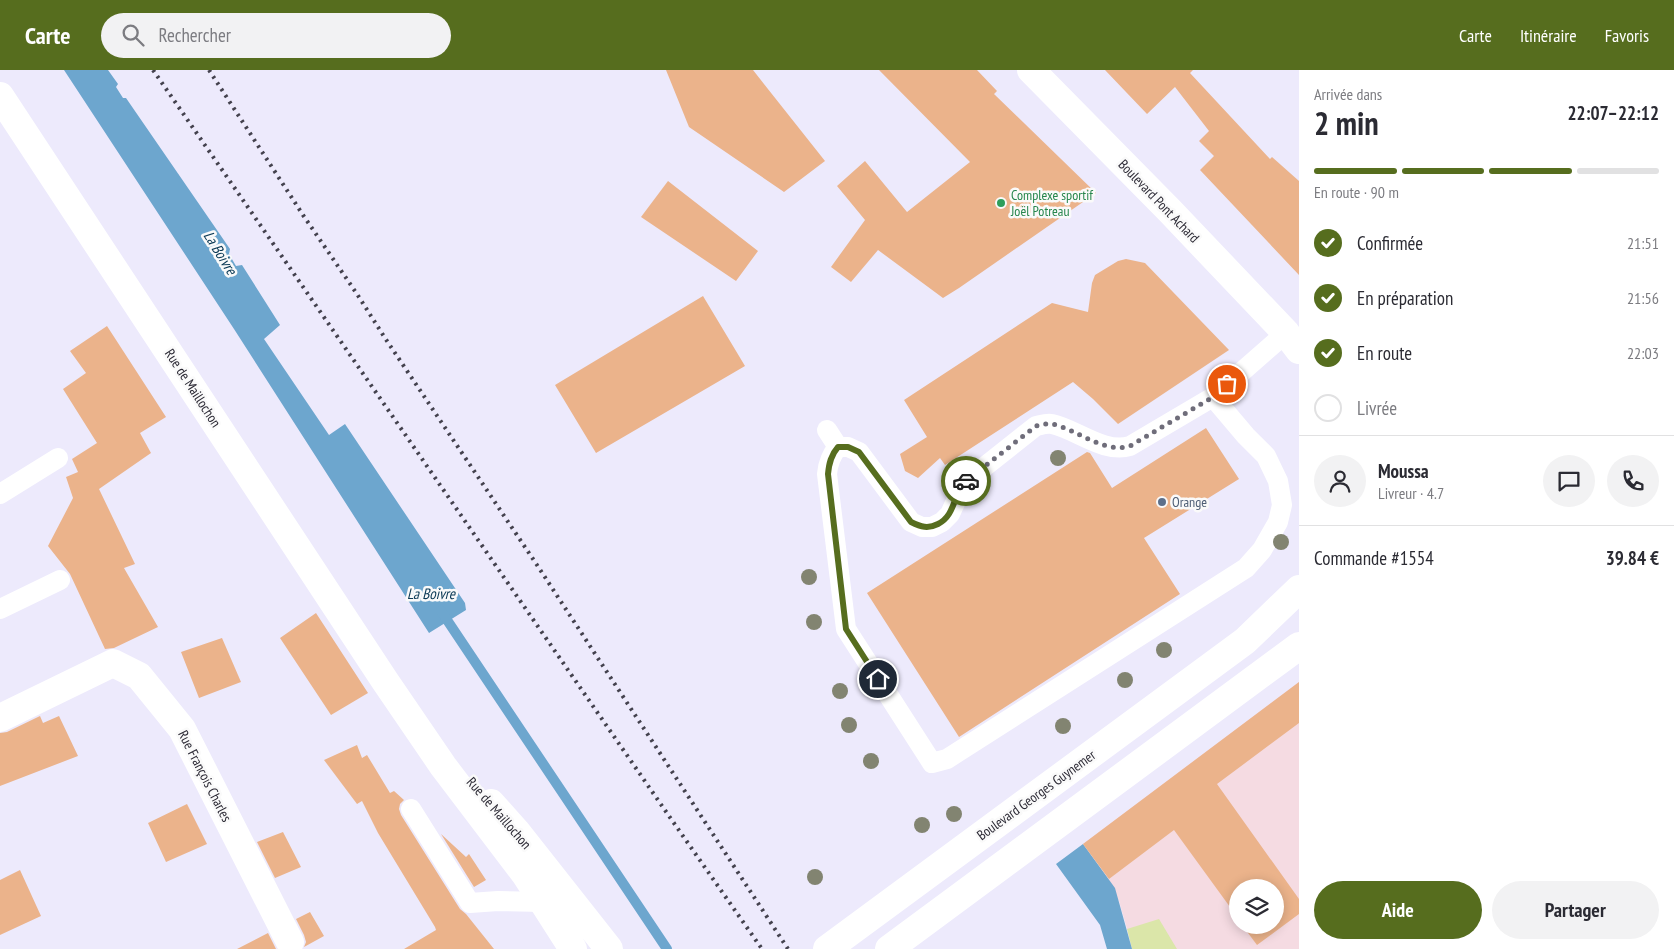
<!DOCTYPE html>
<html lang="fr">
<meta charset="utf-8">
<style>
:root{--surface:#fff;--page:#f2f2f3;--text:#2b2b33;--muted:#7c7c81;--line:#e1e1e2;--accent:#566d1e}
body{margin:0;font-family:"PT Sans Narrow",sans-serif;background:var(--page);color:var(--text);height:100vh;display:flex;flex-direction:column;font-size:19px;white-space:nowrap}
*{box-sizing:border-box;margin:0}
p{font-size:16px;color:var(--muted)}
.icon{flex:none;width:28px;height:28px;fill:none;stroke:currentColor;stroke-width:2;stroke-linecap:round;stroke-linejoin:round}
.map{position:relative;flex:1;overflow:hidden}
.side{display:flex;flex-direction:column;background:var(--surface);width:375px}
.side>*{flex:none}
.controls{position:absolute;left:1229px;top:809px;display:grid;gap:10px}
.controls a{display:grid;place-items:center;width:55px;height:55px;border-radius:50%;background:var(--surface);box-shadow:0 2px 12px #0003;font-size:25px}
.pin{position:absolute;display:grid;place-items:center;width:42px;height:42px;color:#fff;margin:-21px;border:2px solid #fff;border-radius:50%;box-shadow:0 1px 5px #0007}
.courier{position:absolute;display:grid;place-items:center;width:50px;height:50px;margin:-25px;border:4px solid #566d1e;border-radius:50%;background:#fff;color:#222;box-shadow:0 1px 6px #0007}
.summary em{font-style:normal;font-weight:800}
.summary div{display:flex;flex-direction:column-reverse}
.summary{display:flex;align-items:center;justify-content:space-between;height:85px;padding:0 15px}
h1{font-size:32px;font-weight:800;line-height:38px}
.bar{display:grid;grid-template-columns:repeat(4,1fr);gap:8px 5px;align-content:center;height:60px;padding:0 15px}
.bar i{height:6px;border-radius:4px;background:var(--line)}
.bar .active{background:var(--accent)}
.bar p{grid-column:span 4}
.line{display:flex;align-items:center;gap:12px;padding:0 15px;border-top:1px solid var(--line)}
.line div{flex:1}
.round{display:grid;place-items:center;flex:none;width:52px;height:52px;border-radius:26px;background:var(--page)}
ol{padding:0 15px;list-style:none}
li{display:flex;align-items:center;gap:15px;height:55px}
li p{margin-inline-start:auto}
li .icon{padding:5px;border-radius:50%;background:var(--accent);color:#fff;stroke-width:4}
li:last-child{color:var(--muted)}
li i{width:28px;height:28px;border:2px solid var(--line);border-radius:50%}
.primary-button{display:flex;gap:10px;margin-top:auto;padding:10px 15px}
.primary-button a{flex:1;height:58px;border-radius:30px;background:var(--accent);color:#fff;font-size:20px;font-weight:800;line-height:58px;text-align:center}
.primary-button a+a{background:var(--page);color:var(--text)}
header{display:flex;align-items:center;gap:30px;box-sizing:border-box;height:70px;padding:0 25px;background:var(--accent);color:#fff}
header strong{font-size:24px}
nav{display:flex;gap:28px;margin-inline-start:auto;font-size:18px}
.search{width:350px;height:45px;background:var(--page);display:flex;align-items:center;gap:12px;box-sizing:border-box;padding:0 18px;border-radius:28px;color:var(--muted);font-size:19px}
main{display:flex;flex:1;min-height:0}
.map>svg:first-child{display:block}
.education{fill:#f5dbe2;fill-rule:evenodd}
.green{fill:#dbe6a9}
.water{fill:#6da6ce}
.lines{fill:none;stroke-linecap:round;stroke-linejoin:round}
.stream{stroke:#6da6ce;stroke-width:10}
.building{fill:#ebb38b}
.service{stroke:#fff;stroke-width:20}
.minor{stroke:#fff;stroke-width:28}
.tertiary{stroke:#fff;stroke-width:28}
.secondary{stroke:#fff;stroke-width:28}
.rail{stroke:#43414d;stroke-width:4;stroke-dasharray:2.5 5;stroke-linecap:butt}
.tree{fill:#828471}
.done{stroke:#6f6d7a;stroke-width:5;stroke-dasharray:0 9}
.route{stroke:#566d1e;stroke-width:6}
.leisure-dot{fill:#2e9e5b;stroke:#fafafa;stroke-width:2}
.service-dot{fill:#5c6f8a;stroke:#fafafa;stroke-width:2}
.labels{text-anchor:middle;stroke-width:5;stroke-linejoin:round;paint-order:stroke}
.leisure-label{font-size:14px;fill:#27864d;stroke:#fafafa;text-anchor:start}
.street-label{font-size:14px;fill:#2b2934;stroke:#fafafa}
.service-label{font-size:14px;fill:#4e5e75;stroke:#fafafa;text-anchor:start}
.water-label{font-size:15px;font-style:italic;fill:#093854;stroke:#fafafa}
</style>
<header>
<strong>Carte</strong>
<div class="search"><svg class="icon" aria-label="search" viewBox="0 0 24 24"><circle cx="10" cy="10" r="6"/><path d="M15 15l6 6"/></svg>Rechercher</div>
<nav><a>Carte</a><a>Itinéraire</a><a>Favoris</a></nav>
</header>
<main>
<div class="map">
<svg width="1299" height="879" viewBox="0 0 1299 879">
<rect width="100%" height="100%" fill="#edeafc"/>
<!-- education -->
<path class="education" d="M1299,612V879H1133L1119,831L1083,774ZM1238,818H1275V855H1238Z"/>
<!-- green -->
<path class="green" d="M1159,849L1177,879H1132L1127,859Z"/>
<!-- water -->
<path class="water" d="M64,0H108L118,14L116,17L123,28H126L230,179L229,184L236,196L242,195L280,255L264,269L329,365L345,354L465,533L466,540L429,563L234,259Z
M1083,774L1115,818L1132,879H1107L1100,855L1056,794Z"/>
<g class="lines">
<!-- stream -->
<path class="stream" d="M441,541L667,879"/>
</g>
<!-- building -->
<path class="building" d="M666,0H753L825,91L784,122L689,57Z
M879,0H977L997,21L994,24L1096,123L959,218L943,228L878,180L851,212L831,197L865,150L837,116L865,91L907,142L970,92Z
M1105,0H1193L1190,3L1270,89L1272,87L1299,111V205L1200,100L1214,86L1199,71L1209,61L1175,17L1147,44Z
M668,111L758,181L736,211L641,147Z
M1126,189L1145,193L1229,280L1118,354L1093,329L1073,312L945,395L940,388L918,408L905,401L900,384L927,367L904,330L1052,233L1088,242L1092,213L1095,205L1118,191Z
M703,226L745,296L596,383L555,315Z
M107,256L166,347L140,363L151,383L99,419L135,494L124,498L158,557L114,578L105,579L70,504L48,476L73,428L66,407L78,402L72,389L97,373L63,319L86,303L70,281Z
M1206,358L1239,409L1144,468L1180,524L959,667L867,523L1087,382L1090,383L1112,418Z
M316,543L368,623L331,645L280,568Z
M222,568L241,612L199,628L181,582Z
M1299,612V653L1217,714L1299,829V844L1257,875L1242,855H1275V818H1238V848L1174,760L1109,809L1083,774Z
M40,646L43,653L59,646L78,686L0,716V663L7,662Z
M357,675L362,688L367,685L390,723L394,721L404,730L400,734L399,739L401,745L460,839L466,844L494,879H404L436,860L435,857L378,763L362,731L357,734L324,690Z
M187,734L207,774L166,792L148,753Z
M283,762L301,797L275,808L257,772Z
M441,764L466,787L469,784L486,810L474,817Z
M20,800L41,846L0,865V810Z
M310,842L324,866L304,877L306,872L304,865L296,849Z
M268,863L276,879H237Z"/>
<g class="lines">
<!-- service -->
<path class="service" d="M1213,327L1246,366L1266,386L1278,411L1282,435L1278,452L1262,480L1246,498L947,689L932,693L846,559L827,404C828,393 831,385 838,377H848L859,382L911,452L922,457H932L942,452L950,444L964,413L1036,356C1041,355 1046,353 1052,354C1076,359 1104,384 1130,376L1213,327L1286,263
M827,360L838,377
M0,424L58,388
M0,539L60,510
M411,739L470,833L498,831L543,832"/>
<!-- minor -->
<path class="minor" d="M0,648L113,593L139,606L182,659L290,872"/>
<!-- tertiary -->
<path class="tertiary" d="M0,26L385,611L443,696L525,804L573,879
M491,733L516,761L609,879
M827,879L1245,571L1299,519
M889,879L1299,576"/>
<!-- secondary -->
<path class="secondary" d="M1031,0L1170,141L1286,263L1299,280"/>
<!-- rail -->
<path class="rail" d="M153,0L669,746L762,879
M209,0L303,145L357,224L385,268L537,495L788,879"/>
</g>
<!-- trees -->
<g class="tree">
<circle cx="1058" cy="388" r="8"/>
<circle cx="1281" cy="472" r="8"/>
<circle cx="809" cy="507" r="8"/>
<circle cx="814" cy="552" r="8"/>
<circle cx="1164" cy="580" r="8"/>
<circle cx="1125" cy="610" r="8"/>
<circle cx="840" cy="621" r="8"/>
<circle cx="849" cy="655" r="8"/>
<circle cx="1063" cy="656" r="8"/>
<circle cx="871" cy="691" r="8"/>
<circle cx="954" cy="744" r="8"/>
<circle cx="922" cy="755" r="8"/>
<circle cx="815" cy="807" r="8"/>
</g>
<g class="lines">
<!-- done -->
<path class="done" d="M966,411L1036,356C1041,355 1046,353 1052,354C1077,359 1103,384 1130,376L1213,327L1227,314"/>
<!-- route -->
<path class="route" d="M878,609L846,559L828,404C829,393 831,385 838,377H848L859,382L911,452C921,457 928,459 938,454C956,445 953,423 966,411"/>
</g>
<!-- markers -->
<circle class="leisure-dot" cx="1001" cy="133" r="5"/>
<circle class="service-dot" cx="1162" cy="432" r="5"/>
<g class="labels">
<!-- leisure labels -->
<g class="leisure-label">
<text x="1011" y="130">Complexe sportif<tspan x="1011" dy="16">Joël Potreau</tspan></text>
</g>
<!-- street labels -->
<g class="street-label">
<text transform="translate(1159 131) rotate(46)" y="5">Boulevard Pont Achard</text>
<text transform="translate(193 318) rotate(57)" y="5">Rue de Maillochon</text>
<text transform="translate(205 706) rotate(63)" y="5">Rue François Charles</text>
<text transform="translate(1036 725) rotate(-36)" y="5">Boulevard Georges Guynemer</text>
<text transform="translate(499 743) rotate(49)" y="5">Rue de Maillochon</text>
</g>
<!-- service labels -->
<g class="service-label">
<text x="1172" y="437">Orange</text>
</g>
<!-- water labels -->
<g class="water-label">
<text transform="translate(220 183) rotate(58)" y="5">La Boivre</text>
<text x="431" y="529">La Boivre</text>
</g>
</g>
</svg>
<div class="controls">
<a><svg class="icon" aria-label="layers" viewBox="0 0 24 24"><path d="M12 4l9 5-9 5-9-5zM3 14l9 5 9-5"/></svg></a>
</div>
<div class="pin" style="left:1227px;top:314px;background:#ea580c"><svg class="icon" aria-label="bag" viewBox="0 0 24 24"><path d="M5 8h14l-1 12H6zM9 8a3 3 0 0 1 6 0"/></svg></div>
<div class="pin" style="left:878px;top:609px;background:#1f2937"><svg class="icon" aria-label="home" viewBox="0 0 24 24"><path d="M3 11l9-7 9 7M6 9v11h12V9"/></svg></div>
<div class="courier" style="left:966px;top:411px"><svg class="icon" aria-label="car" viewBox="0 0 24 24"><path d="M5 17H2v-5l4-1 3-4h7l3 4 3 1v5h-3M9 17h6M6 11h13"/><circle cx="7" cy="17" r="2"/><circle cx="17" cy="17" r="2"/></svg></div>
</div>
<section class="side">
<div class="summary"><div><h1>2 min</h1><p>Arrivée dans</p></div><em>22:07–22:12</em></div>
<div class="bar"><i class="active"></i><i class="active"></i><i class="active"></i><i></i><p>En route · 90 m</p></div>
<ol>
<li><svg class="icon" aria-label="check" viewBox="0 0 24 24"><path d="M5 12l5 5 9-10"/></svg>Confirmée<p>21:51</p></li>
<li><svg class="icon" aria-label="check" viewBox="0 0 24 24"><path d="M5 12l5 5 9-10"/></svg>En préparation<p>21:56</p></li>
<li><svg class="icon" aria-label="check" viewBox="0 0 24 24"><path d="M5 12l5 5 9-10"/></svg>En route<p>22:03</p></li>
<li><i></i>Livrée</li>
</ol>
<div class="line" style="height:90px"><a class="round"><svg class="icon" aria-label="person" viewBox="0 0 24 24"><circle cx="12" cy="8" r="4"/><path d="M4 21q1-7 8-7t8 7"/></svg></a><div><b>Moussa</b><p>Livreur · 4.7</p></div><a class="round"><svg class="icon" aria-label="chat" viewBox="0 0 24 24"><path d="M4 5h16v11H9l-5 4z"/></svg></a><a class="round"><svg class="icon" aria-label="phone" viewBox="0 0 24 24"><path d="M5 4h4l2 5-3 2q2 4 5 5l2-3 5 2v4C11 20 4 13 5 4z"/></svg></a></div>
<div class="line" style="height:65px"><div>Commande #1554</div><b>39.84 €</b></div>
<div class="primary-button"><a>Aide</a><a>Partager</a></div>
</section>
</main>
